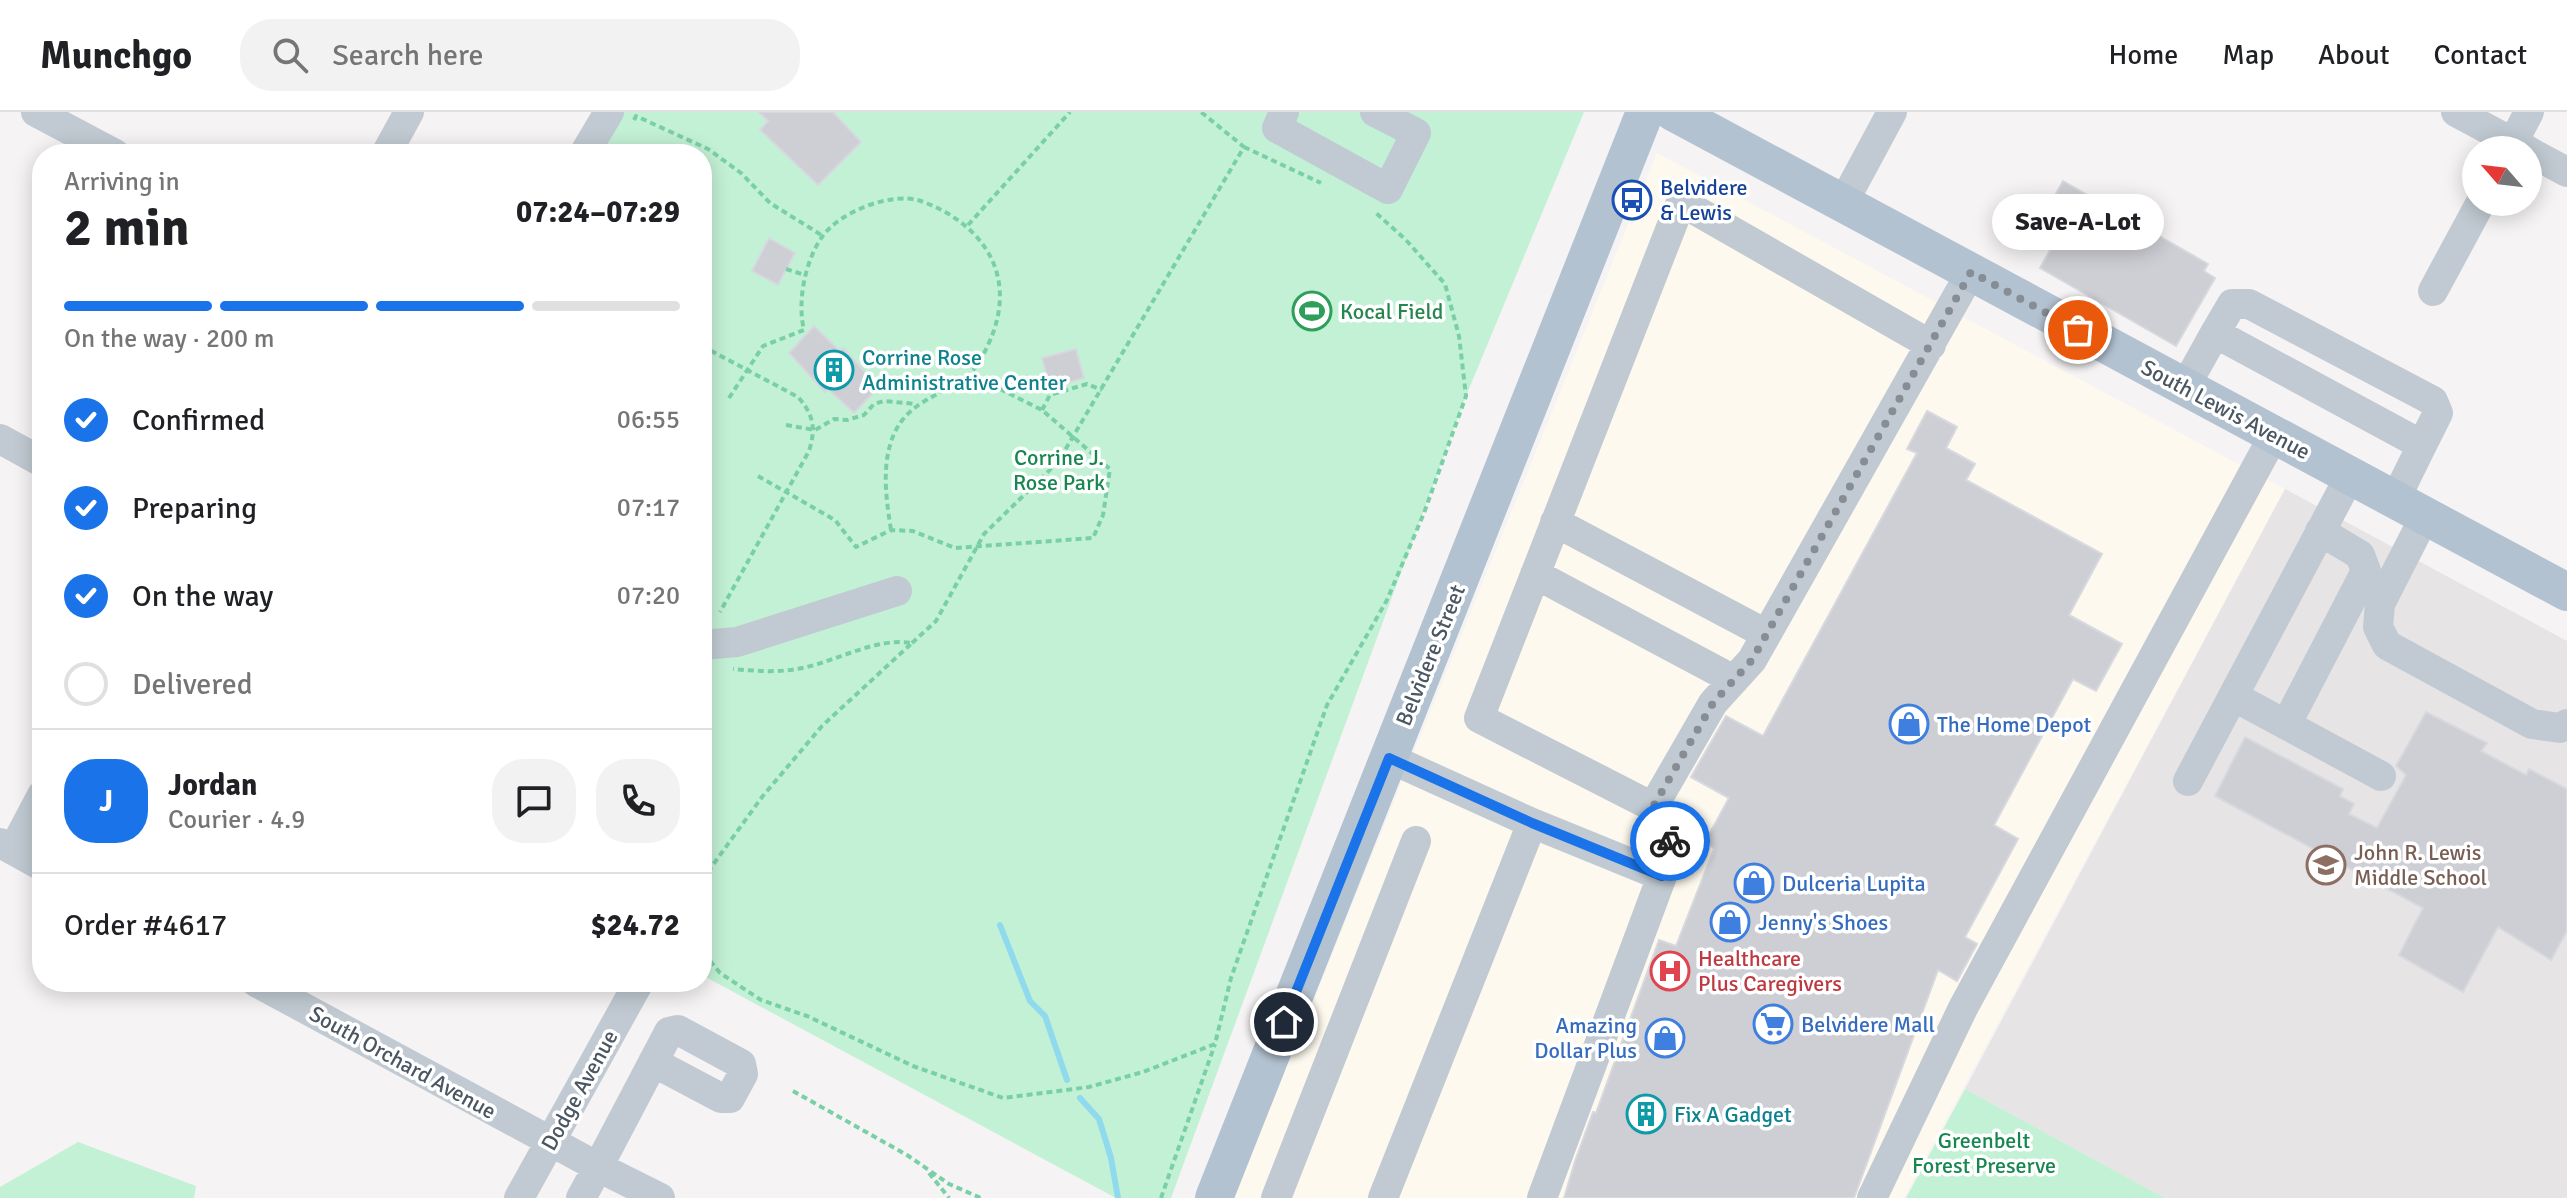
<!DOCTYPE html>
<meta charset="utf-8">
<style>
:root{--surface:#fff;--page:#f2f2f2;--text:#202124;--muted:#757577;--line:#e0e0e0;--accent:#1a73e8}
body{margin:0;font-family:Signika,sans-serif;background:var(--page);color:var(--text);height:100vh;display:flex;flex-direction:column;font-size:30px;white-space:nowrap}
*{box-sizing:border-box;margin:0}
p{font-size:26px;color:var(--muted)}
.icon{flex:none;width:44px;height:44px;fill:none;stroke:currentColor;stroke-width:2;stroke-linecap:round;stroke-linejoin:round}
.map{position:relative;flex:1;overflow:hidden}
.sheet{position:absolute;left:32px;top:32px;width:680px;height:848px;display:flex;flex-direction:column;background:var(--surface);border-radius:32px;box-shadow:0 4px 20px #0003}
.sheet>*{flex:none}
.needle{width:52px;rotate:298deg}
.tools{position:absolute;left:2462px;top:24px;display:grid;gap:16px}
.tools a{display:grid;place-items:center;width:80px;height:80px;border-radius:50%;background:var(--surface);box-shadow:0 4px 20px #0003;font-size:40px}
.pin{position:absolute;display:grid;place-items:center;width:68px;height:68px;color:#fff;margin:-34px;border:4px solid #fff;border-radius:50%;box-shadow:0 2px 8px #0007}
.courier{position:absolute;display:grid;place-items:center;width:80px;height:80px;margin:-40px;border:6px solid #1a73e8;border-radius:50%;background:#fff;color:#222;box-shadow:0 2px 10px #0007}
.bubble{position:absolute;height:56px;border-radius:28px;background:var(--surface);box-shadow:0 4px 20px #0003;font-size:26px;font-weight:800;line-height:56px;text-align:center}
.overview em{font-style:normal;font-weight:800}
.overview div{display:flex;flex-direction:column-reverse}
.overview{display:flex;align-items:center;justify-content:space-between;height:136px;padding:0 32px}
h1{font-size:52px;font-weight:800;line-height:60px}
.bar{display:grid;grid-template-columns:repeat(4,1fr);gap:12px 8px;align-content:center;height:96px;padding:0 32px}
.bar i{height:10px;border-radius:6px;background:var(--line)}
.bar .selected{background:var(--accent)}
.bar p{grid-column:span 4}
.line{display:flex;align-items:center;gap:20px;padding:0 32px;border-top:2px solid var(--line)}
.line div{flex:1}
.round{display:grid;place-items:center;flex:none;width:84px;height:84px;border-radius:32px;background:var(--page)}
ol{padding:0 32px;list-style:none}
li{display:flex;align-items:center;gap:24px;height:88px}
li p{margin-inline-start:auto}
li .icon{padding:8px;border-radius:50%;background:var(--accent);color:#fff;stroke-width:4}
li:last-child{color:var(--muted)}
li i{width:44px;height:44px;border:4px solid var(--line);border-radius:50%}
header{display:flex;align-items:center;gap:48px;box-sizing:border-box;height:112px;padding:0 40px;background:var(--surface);border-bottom:2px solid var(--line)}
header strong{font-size:38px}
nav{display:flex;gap:44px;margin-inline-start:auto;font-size:28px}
.search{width:560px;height:72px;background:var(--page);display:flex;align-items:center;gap:20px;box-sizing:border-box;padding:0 28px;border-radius:32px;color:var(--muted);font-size:30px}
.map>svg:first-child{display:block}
.commercial{fill:#fdf9ef}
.education{fill:#e6e4e5}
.green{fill:#c3f1d5}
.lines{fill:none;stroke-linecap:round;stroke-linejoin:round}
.stream{stroke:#90daee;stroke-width:6}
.building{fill:#cdcfd5;stroke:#d7d9de;stroke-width:2}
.path{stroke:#7ad0a6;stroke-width:4;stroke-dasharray:6 4;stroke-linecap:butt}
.minor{stroke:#c1cad2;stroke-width:30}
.major{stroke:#b3c2d1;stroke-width:38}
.done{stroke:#868d94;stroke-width:8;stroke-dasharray:0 14.4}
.route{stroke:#1a73e8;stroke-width:10}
.labels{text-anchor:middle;stroke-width:7;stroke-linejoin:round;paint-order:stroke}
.transit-label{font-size:22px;fill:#164399;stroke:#fff;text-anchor:start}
.leisure-label{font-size:22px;fill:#27864d;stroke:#fff;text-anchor:start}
.culture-label{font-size:22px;fill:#0d838f;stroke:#fff;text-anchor:start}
.street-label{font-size:22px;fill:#4a5661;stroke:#fff}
.park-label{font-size:22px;fill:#17864f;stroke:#fff}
.shop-label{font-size:22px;fill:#366cbe;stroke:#fff;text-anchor:start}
.education-label{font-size:22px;fill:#785e54;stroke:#fff;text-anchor:start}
.health-label{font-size:22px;fill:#be3a42;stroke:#fff;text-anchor:start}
</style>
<header>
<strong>Munchgo</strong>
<div class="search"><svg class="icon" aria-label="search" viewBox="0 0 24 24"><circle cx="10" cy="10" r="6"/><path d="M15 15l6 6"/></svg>Search here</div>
<nav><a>Home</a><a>Map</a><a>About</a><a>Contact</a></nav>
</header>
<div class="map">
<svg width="2567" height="1086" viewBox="0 0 2567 1086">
<rect width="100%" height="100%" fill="#f5f3f3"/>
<!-- commercial -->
<path class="commercial" d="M1657,41L2285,377L1904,1086H1233Z"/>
<!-- education -->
<path class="education" d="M2285,377L2567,529V1086H2165L1965,977Z"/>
<!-- green -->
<path class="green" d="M603,0H1584L1466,284L1171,1086H1116L702,863V42H580Z
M1965,977L2165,1086H1906Z
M78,1030L196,1074L194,1086H0V1075Z"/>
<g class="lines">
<!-- stream -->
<path class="stream" d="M1000,813L1030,889L1045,904L1067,968
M1080,986L1099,1007L1111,1046L1118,1086"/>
</g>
<!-- building -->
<path class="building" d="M759,0H833L861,30L818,73L760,18L768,9Z
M2063,69L2208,152L2204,159L2215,166L2176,234L2040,156L2068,107L2048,96Z
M769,126L795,141L778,173L752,159Z
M814,214L840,239L843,236L879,275L854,301L828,277L825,280L789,241Z
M1076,237L1084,266L1050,276L1042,246Z
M1927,299L1957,315L1946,336L1975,352L1966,368L2102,442L2069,503L2122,532L2096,579L2073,567L1994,713L2018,727L1965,825L1977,832L1957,869L1938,858L1854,1086H1564L1575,1049L1593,1000L1596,1001L1659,828L1676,834L1714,737L1706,728L1729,686L1691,665L1726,604L1763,624L1917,341L1907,337Z
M2426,600L2487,631L2481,639L2526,663L2529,657L2567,677V819L2551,848L2498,815L2463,880L2399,843L2423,796L2215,684L2245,625L2343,677L2340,684L2354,692L2349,702L2377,716L2406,663L2396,654Z"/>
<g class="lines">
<!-- path -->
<path class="path" d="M634,8L636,4L708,37L741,61L770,91L823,124
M1244,35L1321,71
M968,113L1070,0
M786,157L805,163
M702,234L798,285C814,303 816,317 809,339L720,500
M729,286L763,234L804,218C797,190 805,149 822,125C839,100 892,79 921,89C979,110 1016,158 993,221C988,234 979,254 969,262C943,284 909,288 894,322C881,352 886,386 891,418
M1042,298L1050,283L1087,272L1102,278
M786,313L815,318L834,307L847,308L864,303L874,292L884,289L916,292
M758,364L835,408L856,435L891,418L913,419L955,436L1093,426L1103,403L1110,357L1042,298L970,262
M912,531L936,509L984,422L1058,350L1244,35L1201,0
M702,768L762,685L822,614L912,531C875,525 838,549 802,556C779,561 756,559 733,557
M702,831L707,845
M702,844L707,845L720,861L761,888L807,904L913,954L1003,986L1089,975L1143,960L1215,932L1231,866L1327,593L1387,488L1424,401L1466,284L1459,224L1445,172L1406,128L1375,100
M793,979L907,1043L949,1072L981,1086
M929,1061L949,1086
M1161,1086L1215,932"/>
<!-- minor -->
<path class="minor" d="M36,0L115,42
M1284,0L1277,16L1388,77L1416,21L1375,0
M2456,0L2527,38
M2509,38L2529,0
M2528,39L2567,60
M386,42L409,0
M584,42L609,0
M1843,91L1892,0
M2433,179L2481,90
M2215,221L2232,192H2249L2433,289L2438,301L2422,333
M2185,275L2215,221L2422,333L2395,388
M0,327L42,350
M2425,404L2380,492L2378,515L2387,533L2532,612L2560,616L2567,612
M1555,410L1766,522
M1535,462L1734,568
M702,533L737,530L897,479
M2233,584L2381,664
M2286,613L2366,459L2360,443L2320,419
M1389,646L1532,711L1662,764
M2188,669L2350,364
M1653,695L1479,606L1681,90L1931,233
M0,731L42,754
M13,738L42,683
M256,870L598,1055L581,1086
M653,950L721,986H730L743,962L741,952L678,918L669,920C645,965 622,1010 598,1055L660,1086
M519,1086L639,870
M1276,1086L1416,729
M1383,1086L1532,711
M1542,1086L1662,764L1672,722L1653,695L1713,591L1752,548L1971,160
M1872,1086L1963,896L2274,323"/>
<!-- major -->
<path class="major" d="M1673,0L2567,480
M1214,1086L1645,0"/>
</g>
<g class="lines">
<!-- done -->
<path class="done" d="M1670,729L1672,722L1653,695L1713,591L1752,548L1971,160L2078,218"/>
<!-- route -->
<path class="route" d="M1284,910L1389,646L1532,711L1662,764L1670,729"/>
</g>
<!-- icons -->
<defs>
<g id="bus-ring" transform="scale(2)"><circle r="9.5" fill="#fff" stroke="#1a4fb4" stroke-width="1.5"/><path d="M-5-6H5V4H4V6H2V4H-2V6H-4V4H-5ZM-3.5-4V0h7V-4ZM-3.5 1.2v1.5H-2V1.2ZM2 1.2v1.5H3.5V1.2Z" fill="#1a4fb4"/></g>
<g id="stadium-ring" transform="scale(2)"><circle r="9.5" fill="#fff" stroke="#2e9e5b" stroke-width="1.5"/><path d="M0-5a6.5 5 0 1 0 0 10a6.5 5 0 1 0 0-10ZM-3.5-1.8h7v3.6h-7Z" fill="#2e9e5b"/></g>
<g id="building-ring" transform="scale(2)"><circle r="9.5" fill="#fff" stroke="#0f9aa8" stroke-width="1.5"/><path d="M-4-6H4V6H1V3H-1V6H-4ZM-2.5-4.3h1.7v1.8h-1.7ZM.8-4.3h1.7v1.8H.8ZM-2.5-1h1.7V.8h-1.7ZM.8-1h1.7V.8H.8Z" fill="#0f9aa8"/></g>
<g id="shop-ring" transform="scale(2)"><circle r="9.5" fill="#fff" stroke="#3f7fe0" stroke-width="1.5"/><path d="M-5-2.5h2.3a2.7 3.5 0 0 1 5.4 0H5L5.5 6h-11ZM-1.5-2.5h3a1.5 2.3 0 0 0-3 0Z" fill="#3f7fe0"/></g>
<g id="school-ring" transform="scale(2)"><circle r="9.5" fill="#fff" stroke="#8d6e63" stroke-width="1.5"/><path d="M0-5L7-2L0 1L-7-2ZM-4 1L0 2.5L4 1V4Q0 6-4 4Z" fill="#8d6e63"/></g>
<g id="hospital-ring" transform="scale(2)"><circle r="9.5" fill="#fff" stroke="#e0444e" stroke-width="1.5"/><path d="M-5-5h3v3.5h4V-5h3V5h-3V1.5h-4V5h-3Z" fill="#e0444e"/></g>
<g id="supermarket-ring" transform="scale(2)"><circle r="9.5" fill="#fff" stroke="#3f7fe0" stroke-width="1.5"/><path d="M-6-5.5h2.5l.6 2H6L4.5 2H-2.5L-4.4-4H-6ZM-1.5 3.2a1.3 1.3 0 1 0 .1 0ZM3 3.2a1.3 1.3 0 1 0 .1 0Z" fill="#3f7fe0"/></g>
</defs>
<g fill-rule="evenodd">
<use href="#bus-ring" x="1632" y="88"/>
<use href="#stadium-ring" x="1312" y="199"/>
<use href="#building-ring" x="834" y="258"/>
<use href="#shop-ring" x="1909" y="612"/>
<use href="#school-ring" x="2326" y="753"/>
<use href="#shop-ring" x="1754" y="771"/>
<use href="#shop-ring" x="1730" y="810"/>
<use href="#hospital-ring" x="1670" y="859"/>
<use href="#supermarket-ring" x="1773" y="912"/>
<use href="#shop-ring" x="1665" y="926"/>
<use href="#building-ring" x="1646" y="1002"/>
</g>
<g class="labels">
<!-- transit labels -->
<g class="transit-label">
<text x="1660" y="83">Belvidere<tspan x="1660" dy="25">&amp; Lewis</tspan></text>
</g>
<!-- leisure labels -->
<g class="leisure-label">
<text x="1340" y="207">Kocal Field</text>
</g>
<!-- culture labels -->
<g class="culture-label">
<text x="862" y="253">Corrine Rose<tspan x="862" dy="25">Administrative Center</tspan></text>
<text x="1674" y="1010">Fix A Gadget</text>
</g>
<!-- street labels -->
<g class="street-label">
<text transform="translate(2226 297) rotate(28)" y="8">South Lewis Avenue</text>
<text transform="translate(1430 543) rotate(-68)" y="8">Belvidere Street</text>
<text transform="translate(403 950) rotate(29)" y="8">South Orchard Avenue</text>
<text transform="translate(579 978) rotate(-61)" y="8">Dodge Avenue</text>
</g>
<!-- park labels -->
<g class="park-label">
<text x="1059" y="353">Corrine J.<tspan x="1059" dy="25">Rose Park</tspan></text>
<text x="1984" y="1036">Greenbelt<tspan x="1984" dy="25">Forest Preserve</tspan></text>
</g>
<!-- shop labels -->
<g class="shop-label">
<text x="1937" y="620">The Home Depot</text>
<text x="1782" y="779">Dulceria Lupita</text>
<text x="1758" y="818">Jenny's Shoes</text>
<text x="1801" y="920">Belvidere Mall</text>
<text x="1637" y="921" text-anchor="end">Amazing<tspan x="1637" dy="25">Dollar Plus</tspan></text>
</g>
<!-- education labels -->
<g class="education-label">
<text x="2354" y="748">John R. Lewis<tspan x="2354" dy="25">Middle School</tspan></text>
</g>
<!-- health labels -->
<g class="health-label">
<text x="1698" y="854">Healthcare<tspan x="1698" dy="25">Plus Caregivers</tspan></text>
</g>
</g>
</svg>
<div class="tools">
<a><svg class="needle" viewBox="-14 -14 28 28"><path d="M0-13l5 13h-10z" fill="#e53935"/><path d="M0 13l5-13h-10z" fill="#757577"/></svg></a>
</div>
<div class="pin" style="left:2078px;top:218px;background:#ea580c"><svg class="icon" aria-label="bag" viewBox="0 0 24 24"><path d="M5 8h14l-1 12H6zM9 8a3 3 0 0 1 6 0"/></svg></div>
<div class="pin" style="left:1284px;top:910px;background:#1f2937"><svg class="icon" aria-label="home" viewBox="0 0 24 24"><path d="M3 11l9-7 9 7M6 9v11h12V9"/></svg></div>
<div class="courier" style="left:1670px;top:729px"><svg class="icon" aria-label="bike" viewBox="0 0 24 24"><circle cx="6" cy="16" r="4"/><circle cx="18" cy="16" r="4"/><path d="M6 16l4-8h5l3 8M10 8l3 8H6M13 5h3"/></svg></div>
<div class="bubble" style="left:1992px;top:82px;width:172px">Save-A-Lot</div>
<section class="sheet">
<div class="overview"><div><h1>2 min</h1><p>Arriving in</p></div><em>07:24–07:29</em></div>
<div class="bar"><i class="selected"></i><i class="selected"></i><i class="selected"></i><i></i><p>On the way · 200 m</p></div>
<ol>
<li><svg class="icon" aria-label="check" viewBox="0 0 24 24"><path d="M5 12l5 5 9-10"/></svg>Confirmed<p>06:55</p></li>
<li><svg class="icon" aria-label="check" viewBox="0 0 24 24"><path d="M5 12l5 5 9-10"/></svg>Preparing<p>07:17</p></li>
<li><svg class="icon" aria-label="check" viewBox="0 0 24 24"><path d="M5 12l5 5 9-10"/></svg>On the way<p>07:20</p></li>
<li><i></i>Delivered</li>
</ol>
<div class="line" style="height:144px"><b class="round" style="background:var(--accent);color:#fff">J</b><div><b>Jordan</b><p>Courier · 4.9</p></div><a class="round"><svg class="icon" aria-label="chat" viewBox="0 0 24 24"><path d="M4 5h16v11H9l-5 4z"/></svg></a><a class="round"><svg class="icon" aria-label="phone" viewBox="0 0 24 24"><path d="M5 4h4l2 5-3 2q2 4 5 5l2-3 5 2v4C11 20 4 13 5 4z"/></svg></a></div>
<div class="line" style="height:104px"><div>Order #4617</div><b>$24.72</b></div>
</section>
</div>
